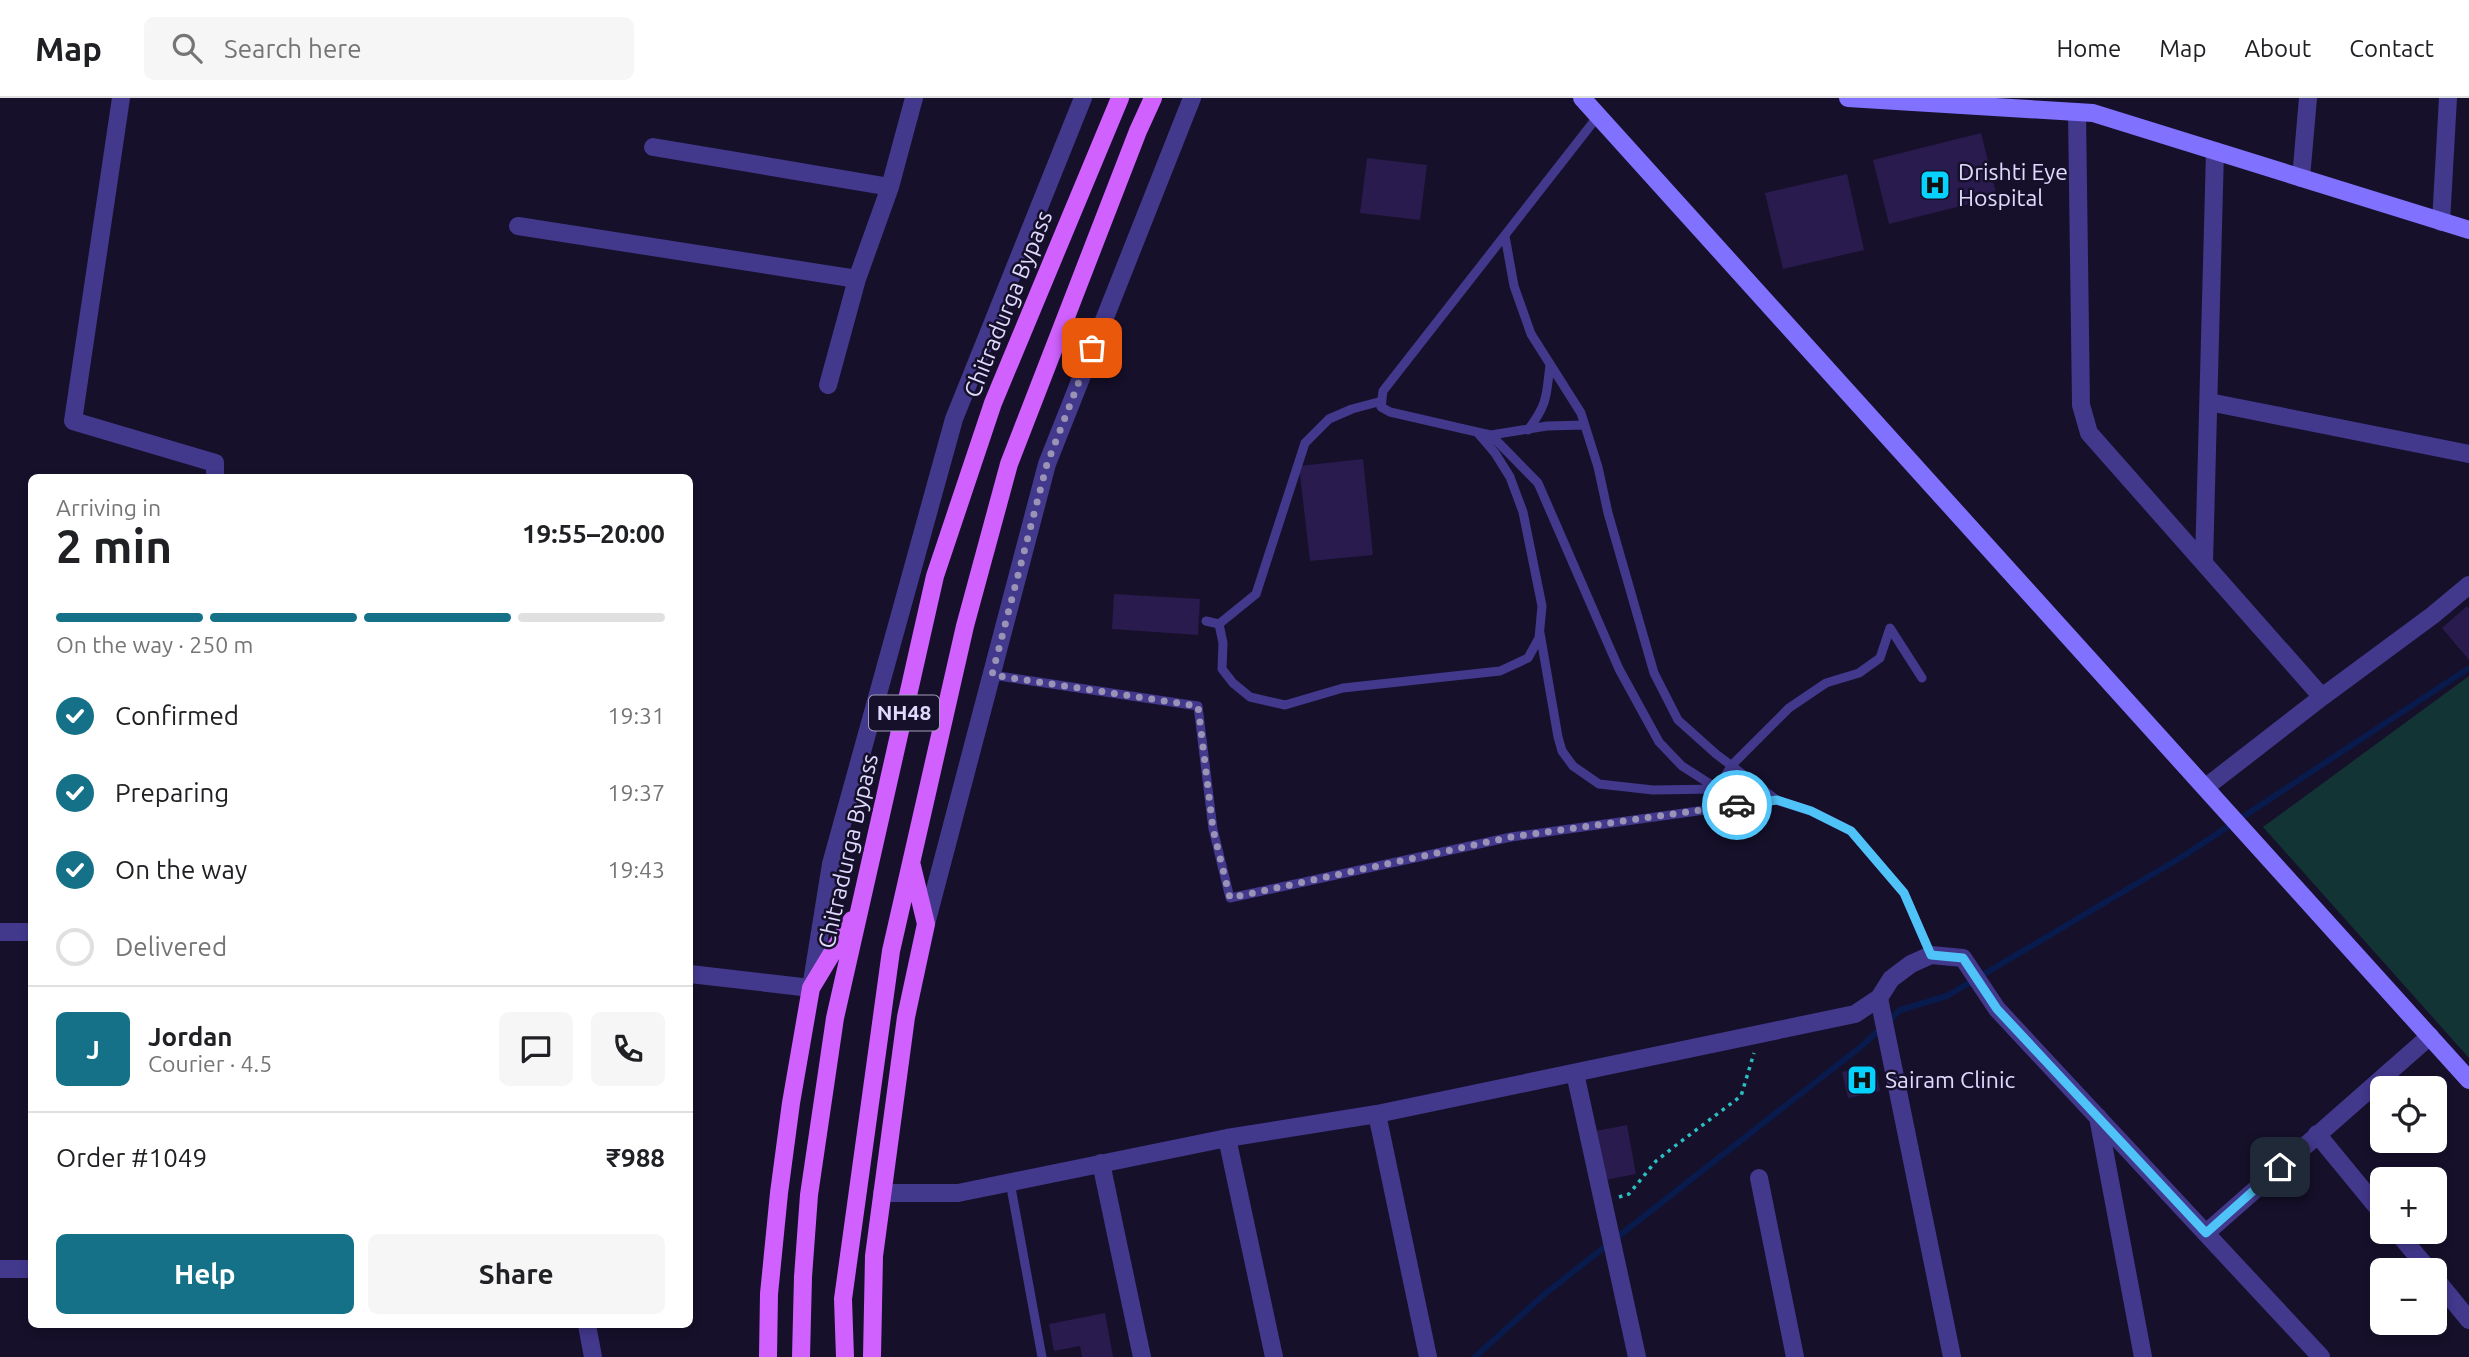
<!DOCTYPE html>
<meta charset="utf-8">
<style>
:root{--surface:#fff;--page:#f6f6f6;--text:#202124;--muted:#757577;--line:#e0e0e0;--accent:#147187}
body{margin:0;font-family:Ubuntu,sans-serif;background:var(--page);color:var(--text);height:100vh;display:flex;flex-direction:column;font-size:26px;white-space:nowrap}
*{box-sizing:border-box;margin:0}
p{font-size:23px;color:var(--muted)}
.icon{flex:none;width:38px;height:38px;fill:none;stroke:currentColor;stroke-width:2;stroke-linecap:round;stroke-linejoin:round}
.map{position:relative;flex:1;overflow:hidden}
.details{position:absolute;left:28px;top:376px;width:665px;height:854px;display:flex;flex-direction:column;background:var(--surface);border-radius:10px;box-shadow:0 4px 10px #0003}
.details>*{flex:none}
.tools{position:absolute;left:2370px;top:978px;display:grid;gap:14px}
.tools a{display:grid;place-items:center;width:77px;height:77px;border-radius:10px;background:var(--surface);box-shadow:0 4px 10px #0003;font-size:35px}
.pin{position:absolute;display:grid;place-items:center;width:60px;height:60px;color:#fff;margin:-30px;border-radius:14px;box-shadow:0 4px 10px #0006}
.courier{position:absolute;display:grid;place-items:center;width:70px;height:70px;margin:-35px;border:5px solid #4fc3f7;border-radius:50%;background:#fff;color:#222;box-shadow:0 2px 9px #0007}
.overview em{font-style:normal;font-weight:700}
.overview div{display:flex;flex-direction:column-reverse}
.overview{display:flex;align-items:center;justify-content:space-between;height:119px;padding:0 28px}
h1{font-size:46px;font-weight:700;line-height:52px}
.bar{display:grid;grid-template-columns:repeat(4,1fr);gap:10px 7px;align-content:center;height:84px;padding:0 28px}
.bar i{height:9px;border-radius:5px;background:var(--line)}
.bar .on{background:var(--accent)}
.bar p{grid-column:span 4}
.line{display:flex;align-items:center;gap:18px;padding:0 28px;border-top:2px solid var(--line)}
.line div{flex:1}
.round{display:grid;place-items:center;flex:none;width:74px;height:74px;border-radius:10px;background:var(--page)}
ol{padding:0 28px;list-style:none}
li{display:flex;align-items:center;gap:21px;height:77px}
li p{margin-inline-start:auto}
li .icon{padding:7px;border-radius:50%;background:var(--accent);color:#fff;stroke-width:4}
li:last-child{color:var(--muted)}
li i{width:38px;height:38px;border:4px solid var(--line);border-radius:50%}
.action{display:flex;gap:14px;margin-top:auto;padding:14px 28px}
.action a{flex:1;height:80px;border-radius:10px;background:var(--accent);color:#fff;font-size:28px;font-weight:700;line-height:80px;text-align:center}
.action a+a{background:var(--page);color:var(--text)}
header{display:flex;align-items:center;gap:42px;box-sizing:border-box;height:98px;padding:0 35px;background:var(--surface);border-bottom:2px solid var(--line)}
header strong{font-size:33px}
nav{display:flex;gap:38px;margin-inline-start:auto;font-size:24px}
.search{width:490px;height:63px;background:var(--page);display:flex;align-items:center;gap:18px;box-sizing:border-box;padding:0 24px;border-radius:10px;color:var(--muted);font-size:26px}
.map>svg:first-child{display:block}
.green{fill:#123435}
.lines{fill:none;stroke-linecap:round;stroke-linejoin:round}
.stream{stroke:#081b4c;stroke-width:6}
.building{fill:#291b4d}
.path{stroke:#2abfc2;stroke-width:3.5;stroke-dasharray:3.5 5;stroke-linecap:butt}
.lane{stroke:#42388c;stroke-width:9}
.street{stroke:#42388c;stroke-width:18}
.secondary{stroke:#8071ff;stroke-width:18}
.primary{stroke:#d061ff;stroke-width:18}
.done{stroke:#9a93b5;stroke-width:7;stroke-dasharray:0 12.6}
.route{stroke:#4fc3f7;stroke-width:9}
.labels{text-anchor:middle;stroke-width:5;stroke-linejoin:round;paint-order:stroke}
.shield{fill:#16102b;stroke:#a49dbf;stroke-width:2}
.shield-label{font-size:21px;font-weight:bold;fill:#e1daff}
.poi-label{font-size:23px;fill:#e1daff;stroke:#16102b;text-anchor:start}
.street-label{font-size:23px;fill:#e1daff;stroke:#16102b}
</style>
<header>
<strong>Map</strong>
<div class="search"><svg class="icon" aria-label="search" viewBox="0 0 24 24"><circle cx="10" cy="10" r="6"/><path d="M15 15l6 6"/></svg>Search here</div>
<nav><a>Home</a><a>Map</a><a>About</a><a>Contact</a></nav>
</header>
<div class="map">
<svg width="2469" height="1259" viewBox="0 0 2469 1259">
<rect width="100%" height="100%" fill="#16102b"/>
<!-- green -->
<path class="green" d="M2469,578V960L2263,729Z"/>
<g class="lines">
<!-- stream -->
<path class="stream" d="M1475,1259L1546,1195L1863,947L1900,912L1947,898L2185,757L2469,570"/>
</g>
<!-- building -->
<path class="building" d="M1981,35L1997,99L1889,126L1873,62Z
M1367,60L1427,67L1420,122L1360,115Z
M1847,76L1864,152L1783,171L1765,95Z
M1363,361L1373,457L1310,463L1299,368Z
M1114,496L1200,501L1198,537L1112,531Z
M2467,508L2469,511V562L2442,530Z
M1875,967L1880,993L1848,1000L1842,974Z
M1627,1027L1636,1076L1605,1082L1596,1033Z
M1105,1215L1113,1259H1082L1080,1248L1054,1253L1049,1226Z"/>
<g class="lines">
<!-- path -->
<path class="path" d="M1619,1099L1629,1096L1656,1063L1675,1048L1741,998L1754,955"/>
<!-- lane -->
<path class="lane" d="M1505,138L1514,188L1531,236L1581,315L1598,369L1608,415L1654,575L1678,622L1716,656L1777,702
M1528,332C1548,305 1546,299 1550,267
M1477,334L1491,337L1538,385L1619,571L1659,644L1682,668L1718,691L1731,668L1789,610L1826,585L1859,575L1880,560L1890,530L1922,580
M1491,337L1547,328L1585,327
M1206,523L1219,526L1223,545L1222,571L1233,585L1250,599L1285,607L1343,590L1500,573L1528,560L1539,540L1542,508L1523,414L1510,379L1495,355L1477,334L1390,314L1381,309L1383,293L1598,18
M1219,526L1256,496L1305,345L1329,321L1352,311L1382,303
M1540,535L1558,639L1562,653L1573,668L1599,686L1653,692L1718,691L1753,695L1811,713L1851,733L1904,795L1931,857
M992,577L1198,608L1213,731L1230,800L1511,739L1777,702
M1010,1084L1042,1259"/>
<!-- street -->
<path class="street" d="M121,0L73,323L215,365V380
M2077,14L2081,307L2089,335L2322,599L2433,517L2469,487
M653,49L890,89
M2301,80L2308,0
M2441,124L2448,0
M518,128L857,181
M828,287L857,181L890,89L914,0
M2209,304L2469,356
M2204,465L2215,53
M2206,689L2322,599
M926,826L1047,366L1192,0
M0,834H32
M690,876L811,890L831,766L954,321L1083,0
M1879,900L1952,1259
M1575,975L1637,1259
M1377,1016L1428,1259
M2098,1019L2143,1259
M2317,1036L2382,1115
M1227,1040L1274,1259
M1101,1065L1142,1259
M1759,1080L1795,1259
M882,1095H958L1227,1040L1377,1016L1855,916L1879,900L1891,881L1911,866L1931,857L1963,860L1997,911L2321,1259
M2397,1134L2429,1172
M2206,1135L2430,938
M0,1171H32
M2434,1179L2469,1222
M587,1227L593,1259"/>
<!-- secondary -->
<path class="secondary" d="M1582,0L2469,982
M1848,0L2093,15L2469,132"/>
<!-- primary -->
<path class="primary" d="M768,1259L769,1196L779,1095L791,1005L811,890L852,822
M801,1259L803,1179L809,1097L835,920L935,478L993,305L1120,0
M845,1259L843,1201L891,853L965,528L1009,366L1138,33L1153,0
M872,1259L874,1158L906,919L926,826L912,768"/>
</g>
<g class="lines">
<!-- done -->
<path class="done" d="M1092,250L1047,366L992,577L1198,608L1213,731L1230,800L1511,739L1737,707"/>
<!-- route -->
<path class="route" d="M1737,707L1777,702L1811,713L1851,733L1904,795L1931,857L1963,860L1997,911L2206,1135L2280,1069"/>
</g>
<!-- icons -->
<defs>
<g id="hospital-square" transform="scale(1.575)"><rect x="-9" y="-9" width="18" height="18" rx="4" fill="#06d2ff" stroke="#16102b"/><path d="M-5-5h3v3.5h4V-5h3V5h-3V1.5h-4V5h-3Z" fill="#111"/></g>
</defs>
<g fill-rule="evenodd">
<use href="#hospital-square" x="1935" y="87"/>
<use href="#hospital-square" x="1862" y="982"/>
</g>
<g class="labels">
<!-- shield labels -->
<rect class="shield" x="869" y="597.5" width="70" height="35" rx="5"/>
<g class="shield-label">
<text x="904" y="622">NH48</text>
</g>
<!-- poi labels -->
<g class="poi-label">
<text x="1958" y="82">Drishti Eye<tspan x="1958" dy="26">Hospital</tspan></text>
<text x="1885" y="990">Sairam Clinic</text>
</g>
<!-- street labels -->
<g class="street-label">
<text transform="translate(1008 206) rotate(-68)" y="8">Chitradurga Bypass</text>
<text transform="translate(848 753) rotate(-77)" y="8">Chitradurga Bypass</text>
</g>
</g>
</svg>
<div class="tools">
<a><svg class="icon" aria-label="locate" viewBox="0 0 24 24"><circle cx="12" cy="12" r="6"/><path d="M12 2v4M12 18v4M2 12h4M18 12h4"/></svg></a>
<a>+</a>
<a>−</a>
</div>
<div class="pin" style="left:1092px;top:250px;background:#ea580c"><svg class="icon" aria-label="bag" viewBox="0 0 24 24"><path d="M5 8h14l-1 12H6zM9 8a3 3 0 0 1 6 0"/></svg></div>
<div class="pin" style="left:2280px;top:1069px;background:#1f2937"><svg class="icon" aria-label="home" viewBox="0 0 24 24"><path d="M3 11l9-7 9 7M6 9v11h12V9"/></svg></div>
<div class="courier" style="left:1737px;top:707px"><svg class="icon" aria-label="car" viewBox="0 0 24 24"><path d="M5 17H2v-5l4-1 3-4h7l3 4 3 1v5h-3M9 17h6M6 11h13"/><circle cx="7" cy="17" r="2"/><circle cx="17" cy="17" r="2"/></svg></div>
<section class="details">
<div class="overview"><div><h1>2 min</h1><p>Arriving in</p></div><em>19:55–20:00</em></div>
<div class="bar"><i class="on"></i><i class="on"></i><i class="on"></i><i></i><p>On the way · 250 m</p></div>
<ol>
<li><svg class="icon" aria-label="check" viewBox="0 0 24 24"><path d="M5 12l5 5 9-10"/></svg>Confirmed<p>19:31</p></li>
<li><svg class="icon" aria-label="check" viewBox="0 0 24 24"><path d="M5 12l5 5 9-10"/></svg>Preparing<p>19:37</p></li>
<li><svg class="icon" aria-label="check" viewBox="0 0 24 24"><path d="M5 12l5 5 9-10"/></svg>On the way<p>19:43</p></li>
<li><i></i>Delivered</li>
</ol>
<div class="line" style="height:126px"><b class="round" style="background:var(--accent);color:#fff">J</b><div><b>Jordan</b><p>Courier · 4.5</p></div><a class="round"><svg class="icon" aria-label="chat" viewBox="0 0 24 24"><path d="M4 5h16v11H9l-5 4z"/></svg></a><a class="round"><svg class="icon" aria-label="phone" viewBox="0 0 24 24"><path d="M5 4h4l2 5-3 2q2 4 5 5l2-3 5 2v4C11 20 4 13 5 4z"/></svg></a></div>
<div class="line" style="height:91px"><div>Order #1049</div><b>₹988</b></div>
<div class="action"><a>Help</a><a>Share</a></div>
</section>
</div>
